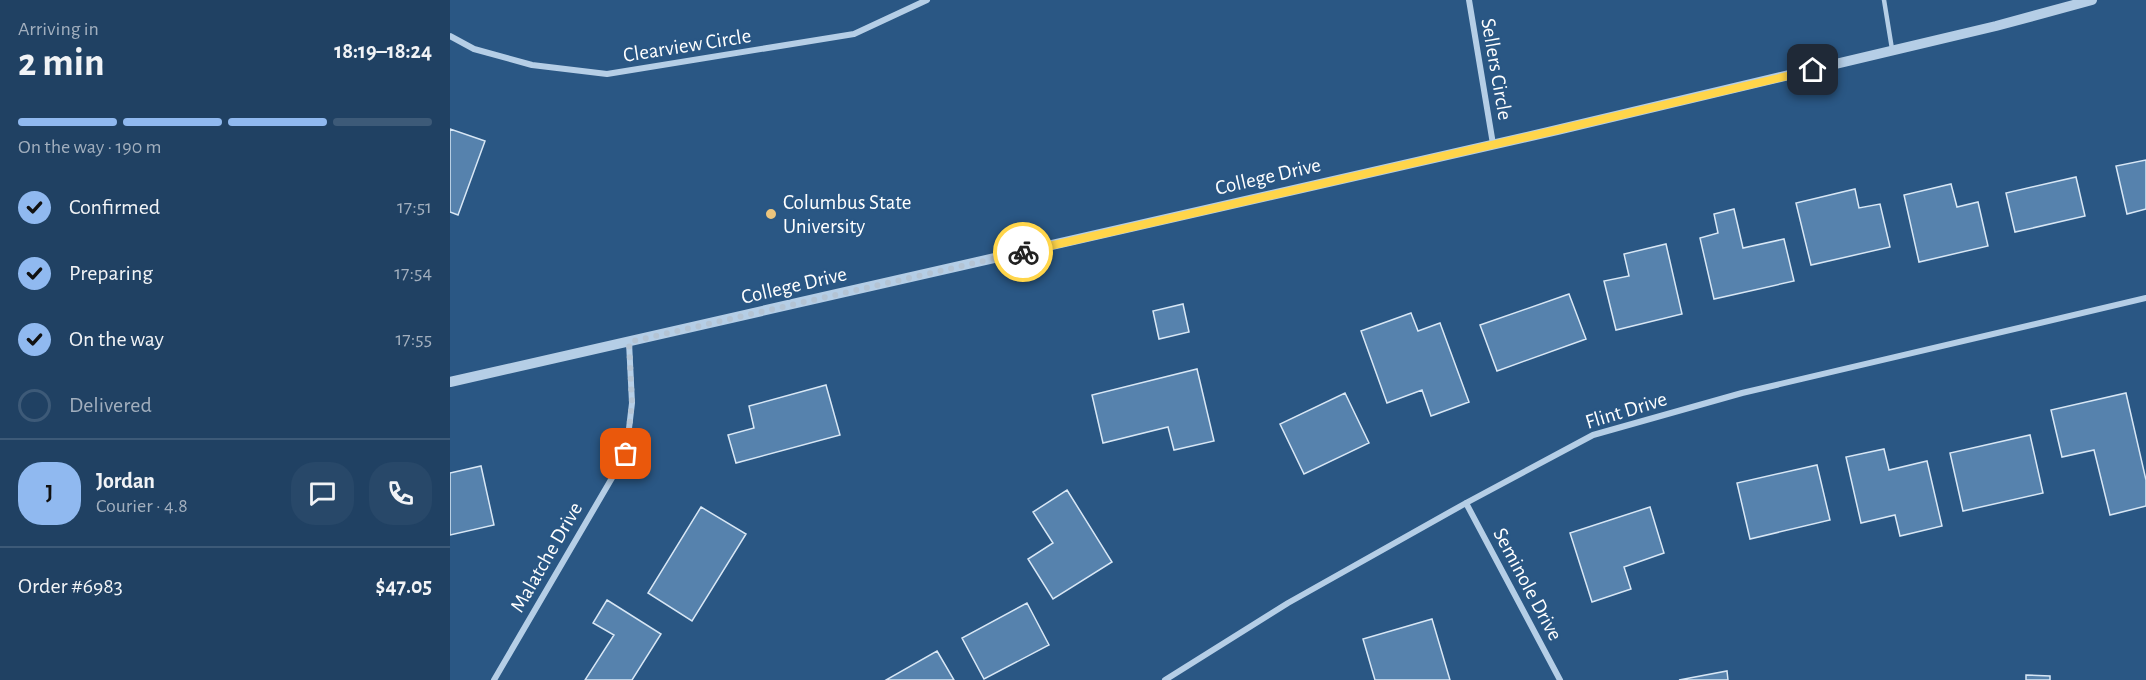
<!DOCTYPE html>
<meta charset="utf-8">
<style>
:root{--surface:#204163;--page:#284869;--text:#f1f3f6;--muted:#a2afbe;--line:#3d5a78;--accent:#90b9f0}
body{margin:0;font-family:"Alegreya Sans",sans-serif;background:var(--page);color:var(--text);height:100vh;display:flex;flex-direction:column;font-size:22px;white-space:nowrap}
*{box-sizing:border-box;margin:0}
p{font-size:20px;color:var(--muted)}
.icon{flex:none;width:33px;height:33px;fill:none;stroke:currentColor;stroke-width:2;stroke-linecap:round;stroke-linejoin:round}
.map{position:relative;flex:1;overflow:hidden}
.drawer{display:flex;flex-direction:column;background:var(--surface);width:450px}
.drawer>*{flex:none}
.pin{position:absolute;display:grid;place-items:center;width:51px;height:51px;color:#fff;margin:-26px;border-radius:12px;box-shadow:0 3px 9px #0006}
.courier{position:absolute;display:grid;place-items:center;width:60px;height:60px;margin:-30px;border:4px solid #ffd54a;border-radius:50%;background:#fff;color:#222;box-shadow:0 2px 8px #0007}
.headline em{font-style:normal;font-weight:600}
.headline div{display:flex;flex-direction:column-reverse}
.headline{display:flex;align-items:center;justify-content:space-between;height:102px;padding:0 18px}
h1{font-size:39px;font-weight:600;line-height:45px}
.bar{display:grid;grid-template-columns:repeat(4,1fr);gap:9px 6px;align-content:center;height:72px;padding:0 18px}
.bar i{height:8px;border-radius:4px;background:var(--line)}
.bar .on{background:var(--accent)}
.bar p{grid-column:span 4}
.line{display:flex;align-items:center;gap:15px;padding:0 18px;border-top:2px solid var(--line)}
.line div{flex:1}
.round{display:grid;place-items:center;flex:none;width:63px;height:63px;border-radius:24px;background:var(--page)}
ol{padding:0 18px;list-style:none}
li{display:flex;align-items:center;gap:18px;height:66px}
li p{margin-inline-start:auto}
li .icon{padding:6px;border-radius:50%;background:var(--accent);color:#111;stroke-width:4}
li:last-child{color:var(--muted)}
li i{width:33px;height:33px;border:3px solid var(--line);border-radius:50%}
main{display:flex;flex:1;min-height:0}
.map>svg:first-child{display:block}
.building{fill:#5682ad;stroke:#d8e7f5;stroke-width:1.5}
.lines{fill:none;stroke-linecap:round;stroke-linejoin:round}
.service{stroke:#b5cee6;stroke-width:4.5}
.minor{stroke:#b5cee6;stroke-width:6}
.tertiary{stroke:#b5cee6;stroke-width:10}
.done{stroke:#b4c4d4;stroke-width:6;stroke-dasharray:0 10.8}
.route{stroke:#ffd54a;stroke-width:8}
.poi-dot{fill:#ecc57d;stroke:#2a5784;stroke-width:2}
.labels{text-anchor:middle;stroke-width:4.5;stroke-linejoin:round;paint-order:stroke}
.street-label{font-size:21px;fill:#fff;stroke:#2a5784}
.poi-label{font-size:21px;fill:#fff;stroke:#2a5784;text-anchor:start}
</style>
<main>
<section class="drawer">
<div class="headline"><div><h1>2 min</h1><p>Arriving in</p></div><em>18:19–18:24</em></div>
<div class="bar"><i class="on"></i><i class="on"></i><i class="on"></i><i></i><p>On the way · 190 m</p></div>
<ol>
<li><svg class="icon" aria-label="check" viewBox="0 0 24 24"><path d="M5 12l5 5 9-10"/></svg>Confirmed<p>17:51</p></li>
<li><svg class="icon" aria-label="check" viewBox="0 0 24 24"><path d="M5 12l5 5 9-10"/></svg>Preparing<p>17:54</p></li>
<li><svg class="icon" aria-label="check" viewBox="0 0 24 24"><path d="M5 12l5 5 9-10"/></svg>On the way<p>17:55</p></li>
<li><i></i>Delivered</li>
</ol>
<div class="line" style="height:108px"><b class="round" style="background:var(--accent);color:#111">J</b><div><b>Jordan</b><p>Courier · 4.8</p></div><a class="round"><svg class="icon" aria-label="chat" viewBox="0 0 24 24"><path d="M4 5h16v11H9l-5 4z"/></svg></a><a class="round"><svg class="icon" aria-label="phone" viewBox="0 0 24 24"><path d="M5 4h4l2 5-3 2q2 4 5 5l2-3 5 2v4C11 20 4 13 5 4z"/></svg></a></div>
<div class="line" style="height:78px"><div>Order #6983</div><b>$47.05</b></div>
</section>
<div class="map">
<svg width="1696" height="680" viewBox="0 0 1696 680">
<rect width="100%" height="100%" fill="#2a5784"/>
<!-- building -->
<path class="building" d="M0,129L35,141L8,215L0,212Z
M1696,160V209L1677,214L1666,166Z
M1626,177L1635,216L1565,232L1556,193Z
M1501,184L1507,207L1528,202L1538,246L1469,262L1454,195Z
M1405,189L1409,208L1430,204L1440,247L1361,265L1346,203Z
M1284,209L1293,248L1334,239L1344,281L1264,299L1250,238L1268,233L1264,214Z
M1216,244L1232,314L1166,330L1154,281L1179,276L1174,254Z
M1119,294L1136,339L1047,371L1030,325Z
M733,304L739,332L709,339L703,311Z
M961,313L968,331L990,323L1019,402L981,416L972,390L937,403L911,331Z
M747,369L764,441L724,450L718,427L653,443L642,395Z
M376,385L390,435L286,463L278,435L304,428L299,406Z
M895,393L919,443L854,474L830,424Z
M1676,393L1696,480V506L1660,515L1644,450L1612,457L1601,410Z
M1580,435L1593,493L1513,511L1500,453Z
M1434,449L1439,470L1477,461L1492,526L1450,536L1445,515L1411,523L1396,457Z
M1367,465L1380,520L1300,539L1287,483Z
M31,466L44,525L0,535V473Z
M617,490L662,562L603,599L578,559L603,543L583,512Z
M251,507L296,534L242,621L198,593Z
M1200,507L1214,553L1174,567L1181,589L1142,602L1120,533Z
M157,600L211,634L182,680H135L164,635L143,623Z
M577,603L599,645L534,679L512,638Z
M982,619L1000,680H925L913,639Z
M487,651L504,680H436Z
M1277,671L1278,680H1229Z
M1576,675L1600,676V680H1576Z"/>
<g class="lines">
<!-- service -->
<path class="service" d="M1434,0L1442,49"/>
<!-- minor -->
<path class="minor" d="M1019,0L1043,144
M0,36L24,49L82,65L157,74L404,34L477,0
M1016,503L1110,680
M44,680L176,454L182,403L179,342
M715,680L838,603L1016,503L1143,435L1292,393L1696,298"/>
<!-- tertiary -->
<path class="tertiary" d="M0,382L1107,130L1546,26L1642,0"/>
</g>
<g class="lines">
<!-- done -->
<path class="done" d="M176,454L182,403L179,342L573,252"/>
<!-- route -->
<path class="route" d="M573,252L1107,130L1363,70"/>
</g>
<!-- markers -->
<circle class="poi-dot" cx="321" cy="214" r="6"/>
<g class="labels">
<!-- street labels -->
<g class="street-label">
<text transform="translate(237 45) rotate(-9)" y="7">Clearview Circle</text>
<text transform="translate(1047 69) rotate(80)" y="7">Sellers Circle</text>
<text transform="translate(818 176) rotate(-13)" y="7">College Drive</text>
<text transform="translate(344 285) rotate(-13)" y="7">College Drive</text>
<text transform="translate(1176 410) rotate(-17)" y="7">Flint Drive</text>
<text transform="translate(96 557) rotate(-60)" y="7">Malatche Drive</text>
<text transform="translate(1078 584) rotate(62)" y="7">Seminole Drive</text>
</g>
<!-- poi labels -->
<g class="poi-label">
<text x="333" y="209">Columbus State<tspan x="333" dy="24">University</tspan></text>
</g>
</g>
</svg>
<div class="pin" style="left:176px;top:454px;background:#ea580c"><svg class="icon" aria-label="bag" viewBox="0 0 24 24"><path d="M5 8h14l-1 12H6zM9 8a3 3 0 0 1 6 0"/></svg></div>
<div class="pin" style="left:1363px;top:70px;background:#1f2937"><svg class="icon" aria-label="home" viewBox="0 0 24 24"><path d="M3 11l9-7 9 7M6 9v11h12V9"/></svg></div>
<div class="courier" style="left:573px;top:252px"><svg class="icon" aria-label="bike" viewBox="0 0 24 24"><circle cx="6" cy="16" r="4"/><circle cx="18" cy="16" r="4"/><path d="M6 16l4-8h5l3 8M10 8l3 8H6M13 5h3"/></svg></div>
</div>
</main>
